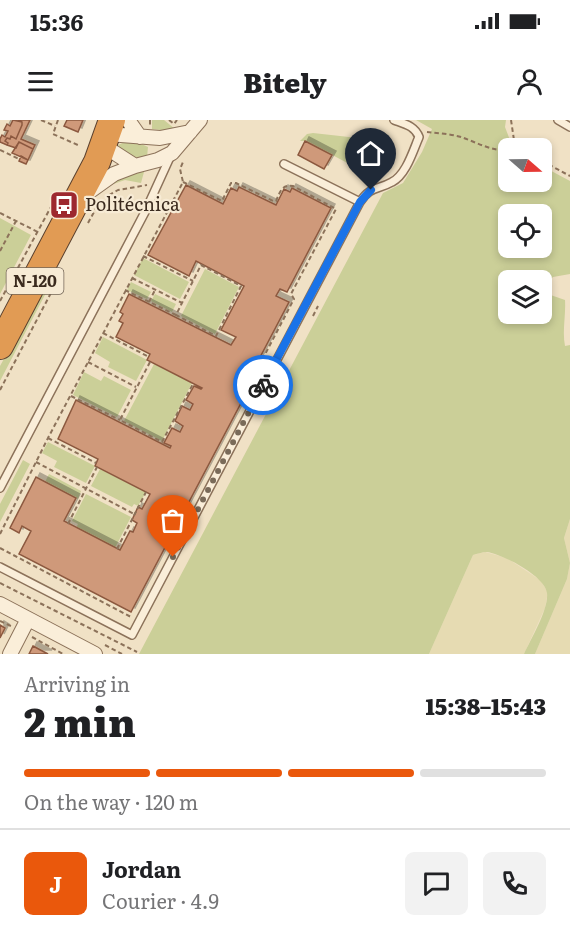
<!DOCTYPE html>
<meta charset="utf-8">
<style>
:root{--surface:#fff;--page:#f2f2f2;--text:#202124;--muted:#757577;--line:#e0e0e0;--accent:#ea580c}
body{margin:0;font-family:Literata,serif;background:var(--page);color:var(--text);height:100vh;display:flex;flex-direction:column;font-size:22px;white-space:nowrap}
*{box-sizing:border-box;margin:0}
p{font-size:20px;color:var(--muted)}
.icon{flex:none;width:33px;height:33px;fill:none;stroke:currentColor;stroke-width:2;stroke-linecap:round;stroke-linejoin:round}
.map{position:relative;height:534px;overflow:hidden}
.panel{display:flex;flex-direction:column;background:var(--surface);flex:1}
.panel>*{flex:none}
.needle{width:39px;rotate:110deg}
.fabs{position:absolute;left:498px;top:18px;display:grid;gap:12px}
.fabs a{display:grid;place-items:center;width:54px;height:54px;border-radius:9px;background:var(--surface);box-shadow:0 3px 9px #0003;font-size:30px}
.pin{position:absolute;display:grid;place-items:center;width:51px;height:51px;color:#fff;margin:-62px -26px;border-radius:50% 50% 50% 0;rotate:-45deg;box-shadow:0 0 6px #0007}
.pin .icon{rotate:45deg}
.courier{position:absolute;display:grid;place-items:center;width:60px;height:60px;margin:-30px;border:4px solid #1a73e8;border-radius:50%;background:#fff;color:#222;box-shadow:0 2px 8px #0007}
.headline em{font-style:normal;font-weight:800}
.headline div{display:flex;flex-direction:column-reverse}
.headline{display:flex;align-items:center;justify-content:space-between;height:102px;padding:0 24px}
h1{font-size:39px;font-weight:800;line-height:45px}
.bar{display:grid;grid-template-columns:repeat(4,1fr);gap:9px 6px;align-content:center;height:72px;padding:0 24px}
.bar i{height:8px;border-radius:4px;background:var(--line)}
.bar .selected{background:var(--accent)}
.bar p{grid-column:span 4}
.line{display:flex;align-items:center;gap:15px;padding:0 24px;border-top:2px solid var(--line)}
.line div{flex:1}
.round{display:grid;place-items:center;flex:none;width:63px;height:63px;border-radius:9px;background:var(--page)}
.status{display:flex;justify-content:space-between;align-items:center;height:42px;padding:0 30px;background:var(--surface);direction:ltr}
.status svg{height:16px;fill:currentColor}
header{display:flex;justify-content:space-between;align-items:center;height:78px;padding:0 24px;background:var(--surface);font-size:27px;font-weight:800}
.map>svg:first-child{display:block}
.farmland{fill:#e6dbb2}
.green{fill:#cbcf98;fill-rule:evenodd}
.building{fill:#cf997a;stroke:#8c593f;stroke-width:1.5;filter:url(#shadow)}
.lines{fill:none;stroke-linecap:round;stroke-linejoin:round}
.lane-casing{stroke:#8c725a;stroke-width:10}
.street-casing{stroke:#8c725a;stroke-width:16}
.highway-casing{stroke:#5a402e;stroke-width:28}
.path{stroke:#8c725a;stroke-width:2;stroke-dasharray:4.5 3;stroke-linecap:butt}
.lane{stroke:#faeed9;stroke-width:7}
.street{stroke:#faeed9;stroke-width:14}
.highway{stroke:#e19b54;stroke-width:26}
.done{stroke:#7a6b59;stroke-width:6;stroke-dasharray:0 10.8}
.route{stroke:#1a73e8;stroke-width:8}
.labels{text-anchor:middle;stroke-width:4.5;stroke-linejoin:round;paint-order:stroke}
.shield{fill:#f7ebd5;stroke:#736556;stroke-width:1.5}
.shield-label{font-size:16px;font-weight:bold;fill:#3b2b1f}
.poi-label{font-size:18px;fill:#3b2b1f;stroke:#f7ebd5;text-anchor:start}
</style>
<div class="status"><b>15:36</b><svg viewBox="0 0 49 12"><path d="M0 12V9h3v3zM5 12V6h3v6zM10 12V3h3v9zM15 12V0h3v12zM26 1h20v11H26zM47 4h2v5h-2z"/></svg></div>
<header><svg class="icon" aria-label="menu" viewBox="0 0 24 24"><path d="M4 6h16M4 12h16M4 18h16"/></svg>Bitely<svg class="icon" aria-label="person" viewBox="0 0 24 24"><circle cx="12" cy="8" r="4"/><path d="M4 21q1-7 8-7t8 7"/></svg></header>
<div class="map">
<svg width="570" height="534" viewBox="0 0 570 534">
<defs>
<filter id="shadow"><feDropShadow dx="4" dy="-4" stdDeviation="0" flood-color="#0004"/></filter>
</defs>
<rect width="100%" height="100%" fill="#f0e1c5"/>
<!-- farmland -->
<path class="farmland" d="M570,399V534H535L567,459L570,443L564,418Z
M485,432L507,438L540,460L548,472L545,488L524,534H429L473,435Z"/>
<!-- green -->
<path class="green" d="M152,0H164L175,9L170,11L152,9Z
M416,0H506L505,7L513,28H508V62H542V46L570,61V154L553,157L542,168V160H508V194H542V172L565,180C566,196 562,211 565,226L570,225V399L564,418L570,443L567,459L535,534H524C531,519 549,489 547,473C545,456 502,434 487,432C482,432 477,434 473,435L429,534H139L383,73L403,63L422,32L432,9ZM508,94H542V128H508Z
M313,13L367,19L353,46L306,21H300L307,14Z
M125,22H137L148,27L147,37C135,39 125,36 118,25Z
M141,50L144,52L141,63L125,60L102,68L128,54Z
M0,98L31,115L0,174Z
M143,138L189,162L180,179L134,155Z
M205,149L239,167L215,214L181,196Z
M131,162L151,172L147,179L127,170Z
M46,170L47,171L0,261V246L20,210Z
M155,174L176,184L172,192L151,181Z
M103,217L147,240L136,261L108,247L110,242L95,233Z
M154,244L192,263L162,321L124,301Z
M84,252L101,261L104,256L131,270L117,297L73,275Z
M48,322L95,346L86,363L54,347L57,341L42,333Z
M23,340L30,344L0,402V384Z
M100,349L146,372L138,386L134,384L132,387L91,366Z
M49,354L81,371L78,379L45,362Z
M86,374L131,397L115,428L76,408L78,404L72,401Z"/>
<!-- building -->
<path class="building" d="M13,0L22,2V5L16,19L11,16L10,19L7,18L5,21L8,23L7,25L0,22V19L2,15L5,17L8,11L4,10L7,4L10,6Z
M18,0H30L21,19L35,25L33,29L19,22L16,28L7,25L8,23L5,21L7,18L10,19L11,16L16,19L22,5V2Z
M67,0H83L78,12L64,6Z
M305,21L332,35L324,49L298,35Z
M19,22L33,29L28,40L12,33Z
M21,36L28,40L26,44L19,41Z
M186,65L223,84L231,68L237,71L239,67L276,85L284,69L290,72L292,68L331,88L287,172L280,169L276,176L289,182L256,245L260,247L131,492L19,434L31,411L22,406L19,413L10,408L36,357L76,378L64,401L120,430L130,411L133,412L137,403L132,400L138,387L142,389L150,374L95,346L98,339L58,319L76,280L170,328L171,326L164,323L172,308L180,312L183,306L175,301L182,286L190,290L193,284L186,280L194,266L201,269L202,268L147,240L150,234L116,217L123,203L119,201L123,194L120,192L129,174L231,225L236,217L221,210L244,166L196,141L189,156L148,135Z
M0,505L5,508L0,518Z
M33,526L48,534H29Z"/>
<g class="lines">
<!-- lane casing -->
<g class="lane-casing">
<path id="lane" d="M558,0L570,7
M284,44L360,82
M0,368L145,92L171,35
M0,447L132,515L360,82C370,66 378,70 392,62C406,55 413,31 419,17C415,6 405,4 394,0"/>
</g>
<!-- street casing -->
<g class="street-casing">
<path id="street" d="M128,0L140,17
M108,14L160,18L190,12
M104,26L135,46
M86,74L114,54L135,46L158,40L172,33L200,0
M0,484L95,534
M10,534L28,499"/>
</g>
<!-- highway casing -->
<g class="highway-casing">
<path id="highway" d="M0,226L97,42L112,0"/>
</g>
<!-- path -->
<path class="path" d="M41,0L55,6
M58,0L53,14L80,26
M150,0V6
M169,0L174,4L177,0
M511,0L514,20L519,28
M427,12C438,13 450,14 461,17C476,22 493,32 508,30
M0,30L19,39
M542,41L570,56
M183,62L222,81L231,63H236L273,81H276C280,72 282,64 293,66L336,89L291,174L294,179L260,244L263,246
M109,75L118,70L147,65
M0,93L38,112
M88,103L100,81
M0,131L16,101
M143,136L193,161
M132,158L182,183
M125,170L176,195L201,145L241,166L216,216L176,195
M0,181L52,85
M149,182L155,170
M313,196L318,186
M103,213L149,237
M88,242L136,267
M150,242L120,300L162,322L193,264
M0,270L63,150
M71,276L120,300
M48,318L96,343
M36,342L134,394
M68,404L97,347
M0,414L48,318L183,62L180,49L183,42
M0,428L131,497
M117,429L146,372
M0,463L137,532
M0,501L11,506
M32,517L63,534
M105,525L122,534"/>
<!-- lane -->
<use href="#lane" class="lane"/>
<!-- street -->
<use href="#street" class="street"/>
<!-- highway -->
<use href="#highway" class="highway"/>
</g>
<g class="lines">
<!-- done -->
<path class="done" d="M173,437L263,265"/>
<!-- route -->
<path class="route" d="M263,265L360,82L371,70"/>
</g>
<!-- icons -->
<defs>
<g id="bus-square" transform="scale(1.5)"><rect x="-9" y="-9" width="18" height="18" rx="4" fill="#9d282f" stroke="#f7ebd5"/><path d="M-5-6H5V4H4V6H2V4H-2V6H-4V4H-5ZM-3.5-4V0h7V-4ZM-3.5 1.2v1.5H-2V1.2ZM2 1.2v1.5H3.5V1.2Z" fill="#fff"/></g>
</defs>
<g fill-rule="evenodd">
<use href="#bus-square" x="64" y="85"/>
</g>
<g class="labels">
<!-- shield labels -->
<rect class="shield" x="6.5" y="148" width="57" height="26" rx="4.5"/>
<g class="shield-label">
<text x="35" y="167">N-120</text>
</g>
<!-- poi labels -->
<g class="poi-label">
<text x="85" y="91">Politécnica</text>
</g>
</g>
</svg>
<div class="fabs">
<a><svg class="needle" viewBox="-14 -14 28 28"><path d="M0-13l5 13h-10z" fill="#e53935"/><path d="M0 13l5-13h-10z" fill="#757577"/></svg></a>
<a><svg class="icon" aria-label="locate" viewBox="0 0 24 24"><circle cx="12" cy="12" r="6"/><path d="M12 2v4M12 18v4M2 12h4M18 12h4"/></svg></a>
<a><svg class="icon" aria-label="layers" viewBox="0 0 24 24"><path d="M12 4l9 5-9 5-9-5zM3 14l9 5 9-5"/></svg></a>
</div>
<div class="pin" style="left:173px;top:437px;background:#ea580c"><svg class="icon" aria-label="bag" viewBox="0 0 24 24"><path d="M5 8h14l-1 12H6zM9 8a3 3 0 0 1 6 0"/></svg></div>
<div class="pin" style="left:371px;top:70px;background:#1f2937"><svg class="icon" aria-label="home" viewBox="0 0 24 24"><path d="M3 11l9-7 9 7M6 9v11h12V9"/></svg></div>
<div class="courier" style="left:263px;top:265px"><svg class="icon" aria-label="bike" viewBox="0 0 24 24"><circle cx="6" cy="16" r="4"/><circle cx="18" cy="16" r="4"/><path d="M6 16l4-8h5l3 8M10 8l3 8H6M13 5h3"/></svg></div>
</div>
<section class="panel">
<div class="headline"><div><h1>2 min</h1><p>Arriving in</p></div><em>15:38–15:43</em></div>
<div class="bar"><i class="selected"></i><i class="selected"></i><i class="selected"></i><i></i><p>On the way · 120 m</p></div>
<div class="line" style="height:108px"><b class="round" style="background:var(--accent);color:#fff">J</b><div><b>Jordan</b><p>Courier · 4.9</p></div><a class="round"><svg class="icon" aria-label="chat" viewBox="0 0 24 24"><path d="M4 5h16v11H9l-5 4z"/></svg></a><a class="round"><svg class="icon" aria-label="phone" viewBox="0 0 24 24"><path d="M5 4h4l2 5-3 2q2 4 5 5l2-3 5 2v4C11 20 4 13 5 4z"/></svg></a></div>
</section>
